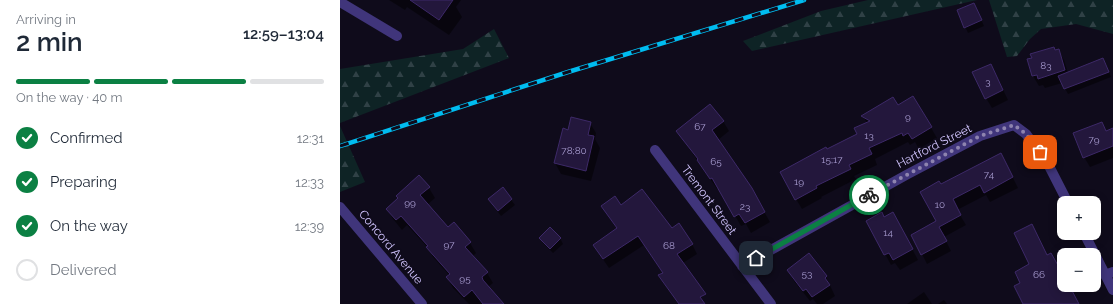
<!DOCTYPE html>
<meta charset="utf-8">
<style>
:root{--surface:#fff;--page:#f2f2f3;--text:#1f2937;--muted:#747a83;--line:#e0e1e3;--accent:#0b8043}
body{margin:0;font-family:Raleway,sans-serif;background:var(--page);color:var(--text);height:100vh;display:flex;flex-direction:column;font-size:15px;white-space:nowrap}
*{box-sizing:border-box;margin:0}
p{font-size:13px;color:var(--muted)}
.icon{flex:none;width:22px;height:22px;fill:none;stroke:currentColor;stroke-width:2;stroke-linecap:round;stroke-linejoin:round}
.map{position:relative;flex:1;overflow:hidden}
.side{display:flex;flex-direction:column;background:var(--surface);width:340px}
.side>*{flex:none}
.controls{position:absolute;left:717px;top:196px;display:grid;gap:8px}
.controls a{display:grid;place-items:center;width:44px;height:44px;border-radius:8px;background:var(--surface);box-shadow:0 2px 10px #0003;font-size:20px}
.pin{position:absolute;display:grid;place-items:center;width:34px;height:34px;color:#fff;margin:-17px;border-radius:8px;box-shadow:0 2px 6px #0006}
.courier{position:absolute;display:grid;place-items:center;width:40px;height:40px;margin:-20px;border:3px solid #0b8043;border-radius:50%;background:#fff;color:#222;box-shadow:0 1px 5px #0007}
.headline em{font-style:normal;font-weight:600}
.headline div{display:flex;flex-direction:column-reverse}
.headline{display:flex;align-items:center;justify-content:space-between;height:68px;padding:0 16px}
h1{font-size:26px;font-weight:600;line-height:30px}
.bar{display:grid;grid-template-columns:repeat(4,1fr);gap:6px 4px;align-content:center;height:48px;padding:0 16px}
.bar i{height:5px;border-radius:3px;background:var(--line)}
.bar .on{background:var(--accent)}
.bar p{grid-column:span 4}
ol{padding:0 16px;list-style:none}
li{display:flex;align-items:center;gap:12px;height:44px}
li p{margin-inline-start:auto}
li .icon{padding:4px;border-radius:50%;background:var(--accent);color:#fff;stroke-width:4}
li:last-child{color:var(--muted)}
li i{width:22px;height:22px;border:2px solid var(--line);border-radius:50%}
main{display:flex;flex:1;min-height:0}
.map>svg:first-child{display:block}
.forest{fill:url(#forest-firs)}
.shadow{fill:#0007}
.building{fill:#23173c;stroke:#3d2968}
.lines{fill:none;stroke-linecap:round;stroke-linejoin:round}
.lane{stroke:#40357b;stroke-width:10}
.street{stroke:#40357b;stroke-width:10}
.rail-casing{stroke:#00bcf0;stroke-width:4.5}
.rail{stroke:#0f0b1b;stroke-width:3;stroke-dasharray:9;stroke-linecap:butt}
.done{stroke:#8e84af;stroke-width:4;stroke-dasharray:0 7.2}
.route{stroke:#0b8043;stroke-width:5}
.labels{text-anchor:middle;stroke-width:3.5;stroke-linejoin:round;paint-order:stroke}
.number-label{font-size:10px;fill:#a69ace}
.street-label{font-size:12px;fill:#d2c5ff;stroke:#0f0b1b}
</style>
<main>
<section class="side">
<div class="headline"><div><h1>2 min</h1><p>Arriving in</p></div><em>12:59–13:04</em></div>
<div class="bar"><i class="on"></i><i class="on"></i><i class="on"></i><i></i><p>On the way · 40 m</p></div>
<ol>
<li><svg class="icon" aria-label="check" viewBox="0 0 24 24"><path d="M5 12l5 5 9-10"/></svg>Confirmed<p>12:31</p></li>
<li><svg class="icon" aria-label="check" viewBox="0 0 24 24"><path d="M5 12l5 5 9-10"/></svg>Preparing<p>12:33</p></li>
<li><svg class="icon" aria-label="check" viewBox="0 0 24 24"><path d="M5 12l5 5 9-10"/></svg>On the way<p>12:39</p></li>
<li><i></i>Delivered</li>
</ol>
</section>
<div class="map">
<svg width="773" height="304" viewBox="0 0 773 304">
<defs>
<pattern id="forest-firs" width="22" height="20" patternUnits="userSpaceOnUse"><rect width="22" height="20" fill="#0e2325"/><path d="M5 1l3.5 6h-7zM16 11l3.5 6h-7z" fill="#304146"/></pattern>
</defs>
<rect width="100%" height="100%" fill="#0f0b1b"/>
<!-- forest -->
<path class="forest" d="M528,0H637L412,51L403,41L481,11Z
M649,0H773V34L736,24L701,29L690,39L677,56L667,57Z
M154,29L169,58L0,123V69L123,49Z
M0,126L25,182L0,192Z"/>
<!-- shadow -->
<path class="shadow" d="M49,0H121L116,7L122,17L109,35L67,7L65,10Z
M634,4L644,26L628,33L618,11Z
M718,50L724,60L728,73L766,64L771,77L728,94L722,83L705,88L703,85L699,86L693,76L715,51Z
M651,65L668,100L652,108L646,98Z
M573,97L597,138L579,149L575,142L570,145L568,142L535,159L537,165L514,176L516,179L481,197L482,198L462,209L456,199L487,150L518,135L527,123L523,116L558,107Z
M383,121L389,131L378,140L411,189L430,222L411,233L406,224L401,226L379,188L377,189L338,132Z
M250,123L256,133L255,139L260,148L251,181L221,174L215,163L223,129L229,131Z
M762,123L767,132L773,129V158L750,167L744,157Z
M666,164L678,188L650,202L646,195L617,210L626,225L604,237L611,251L587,264L582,254L597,222L600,185Z
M89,188L95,198L87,205L108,229L130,243L136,253L132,257L147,273L153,283L148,287L163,304H129L113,288L107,277L109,275L93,257L89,249L67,225L62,230L53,219L47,209Z
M163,189L175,205L161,216L149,200Z
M281,206L332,229L352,244L357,254L343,263L336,292L304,245L269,268L260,255L255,246L278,229L268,216Z
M544,218L559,224L578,260L560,270L555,263L551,265L527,221Z
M200,238H220L223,244L213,253L203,243Z
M468,254L486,277L495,296L483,304H477L473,299L470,301L454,281L448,270Z
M584,292L592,304H567Z
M604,300L607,304H598Z"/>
<!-- building -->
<path class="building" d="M70,0H113L99,20Z
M634,3L642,20L624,28L617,10Z
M714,47L715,50L719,49L725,70L698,79L697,75L692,76L687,59L692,58L690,54Z
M763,58L769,72L724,89L718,76Z
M651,64L663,90L645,99L632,72Z
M573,96L592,127L572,139L568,133L563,136L562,133L529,148L532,154L509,165L511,169L476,186L477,188L455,200L440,172L486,147L487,149L517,134L514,128L530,121L521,116L553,97L558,105Z
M370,104L384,121L372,130L412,188L425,212L405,223L399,214L394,217L372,178L370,179L357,160L358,159L336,131Z
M231,117L251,122L248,135L254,136L246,171L214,163L223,128L228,130Z
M762,122L766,131L773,128V146L743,158L733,133Z
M661,153L673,177L644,193L640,185L613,199L621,215L599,227L607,241L581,255L571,235L596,221L580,192L599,181L601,184Z
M79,175L90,187L80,195L108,227L114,222L131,242L125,247L148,272L142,277L143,280L164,304H143L132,290L124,297L106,277L110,274L86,247L88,246L61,216L56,220L46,209L58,198L56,196Z
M163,187L172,199L158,211L148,199Z
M302,189L332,228L339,223L353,244L337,254L366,294L360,297L365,304H339L318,275L323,273L298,236L263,259L253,245L277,228L261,206L275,196L281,205Z
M542,212L544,217L553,212L573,249L553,260L549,253L544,255L526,221Z
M692,224L707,255L711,253L724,276V285H729L739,304H683L674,286L680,283L675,272L689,264L674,233Z
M210,227L221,238L210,249L199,238Z
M469,253L487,276L485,278L490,285L472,297L466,289L463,291L447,270Z"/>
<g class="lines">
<!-- lane -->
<path class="lane" d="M0,2L57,36
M765,275L773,272"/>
<!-- street -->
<path class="street" d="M315,150L431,304
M0,207L82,304
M744,233L773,290
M402,266L568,174L640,136L674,125L686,134L708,164L728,203"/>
<!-- rail casing -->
<g class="rail-casing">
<path id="rail" d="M0,146L228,72L464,0"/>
</g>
<!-- rail -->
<use href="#rail" class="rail"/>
</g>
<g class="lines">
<!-- done -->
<path class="done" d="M529,195L640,136L674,125L686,134L700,152"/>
<!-- route -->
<path class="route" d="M416,258L529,195"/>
</g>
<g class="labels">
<!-- number labels -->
<g class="number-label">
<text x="706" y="69">83</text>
<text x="648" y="85">3</text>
<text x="568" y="120">9</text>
<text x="360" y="130">67</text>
<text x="529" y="139">13</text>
<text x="754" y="143">79</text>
<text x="234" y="154">78;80</text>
<text x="492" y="163">15;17</text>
<text x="376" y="165">65</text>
<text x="649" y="178">74</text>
<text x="459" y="185">19</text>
<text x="70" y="206">99</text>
<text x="600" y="208">10</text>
<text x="405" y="210">23</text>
<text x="548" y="236">14</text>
<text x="109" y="248">97</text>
<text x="329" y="249">68</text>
<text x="467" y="277">53</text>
<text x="699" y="278">66</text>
<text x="125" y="282">95</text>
</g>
<!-- street labels -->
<g class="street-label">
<text transform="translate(594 146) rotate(-27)" y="4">Hartford Street</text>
<text transform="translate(369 200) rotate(53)" y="4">Tremont Street</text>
<text transform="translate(51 247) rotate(50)" y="4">Concord Avenue</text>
</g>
</g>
</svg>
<div class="controls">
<a>+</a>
<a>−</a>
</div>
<div class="pin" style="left:700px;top:152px;background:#ea580c"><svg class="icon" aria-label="bag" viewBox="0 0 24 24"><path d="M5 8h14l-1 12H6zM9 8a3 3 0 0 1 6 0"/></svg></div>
<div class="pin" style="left:416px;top:258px;background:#1f2937"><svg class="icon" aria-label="home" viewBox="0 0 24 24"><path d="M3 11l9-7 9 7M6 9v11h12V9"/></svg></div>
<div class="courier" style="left:529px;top:195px"><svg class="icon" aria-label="bike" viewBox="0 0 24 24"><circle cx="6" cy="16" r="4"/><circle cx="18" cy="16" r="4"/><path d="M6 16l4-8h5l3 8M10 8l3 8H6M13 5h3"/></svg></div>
</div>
</main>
